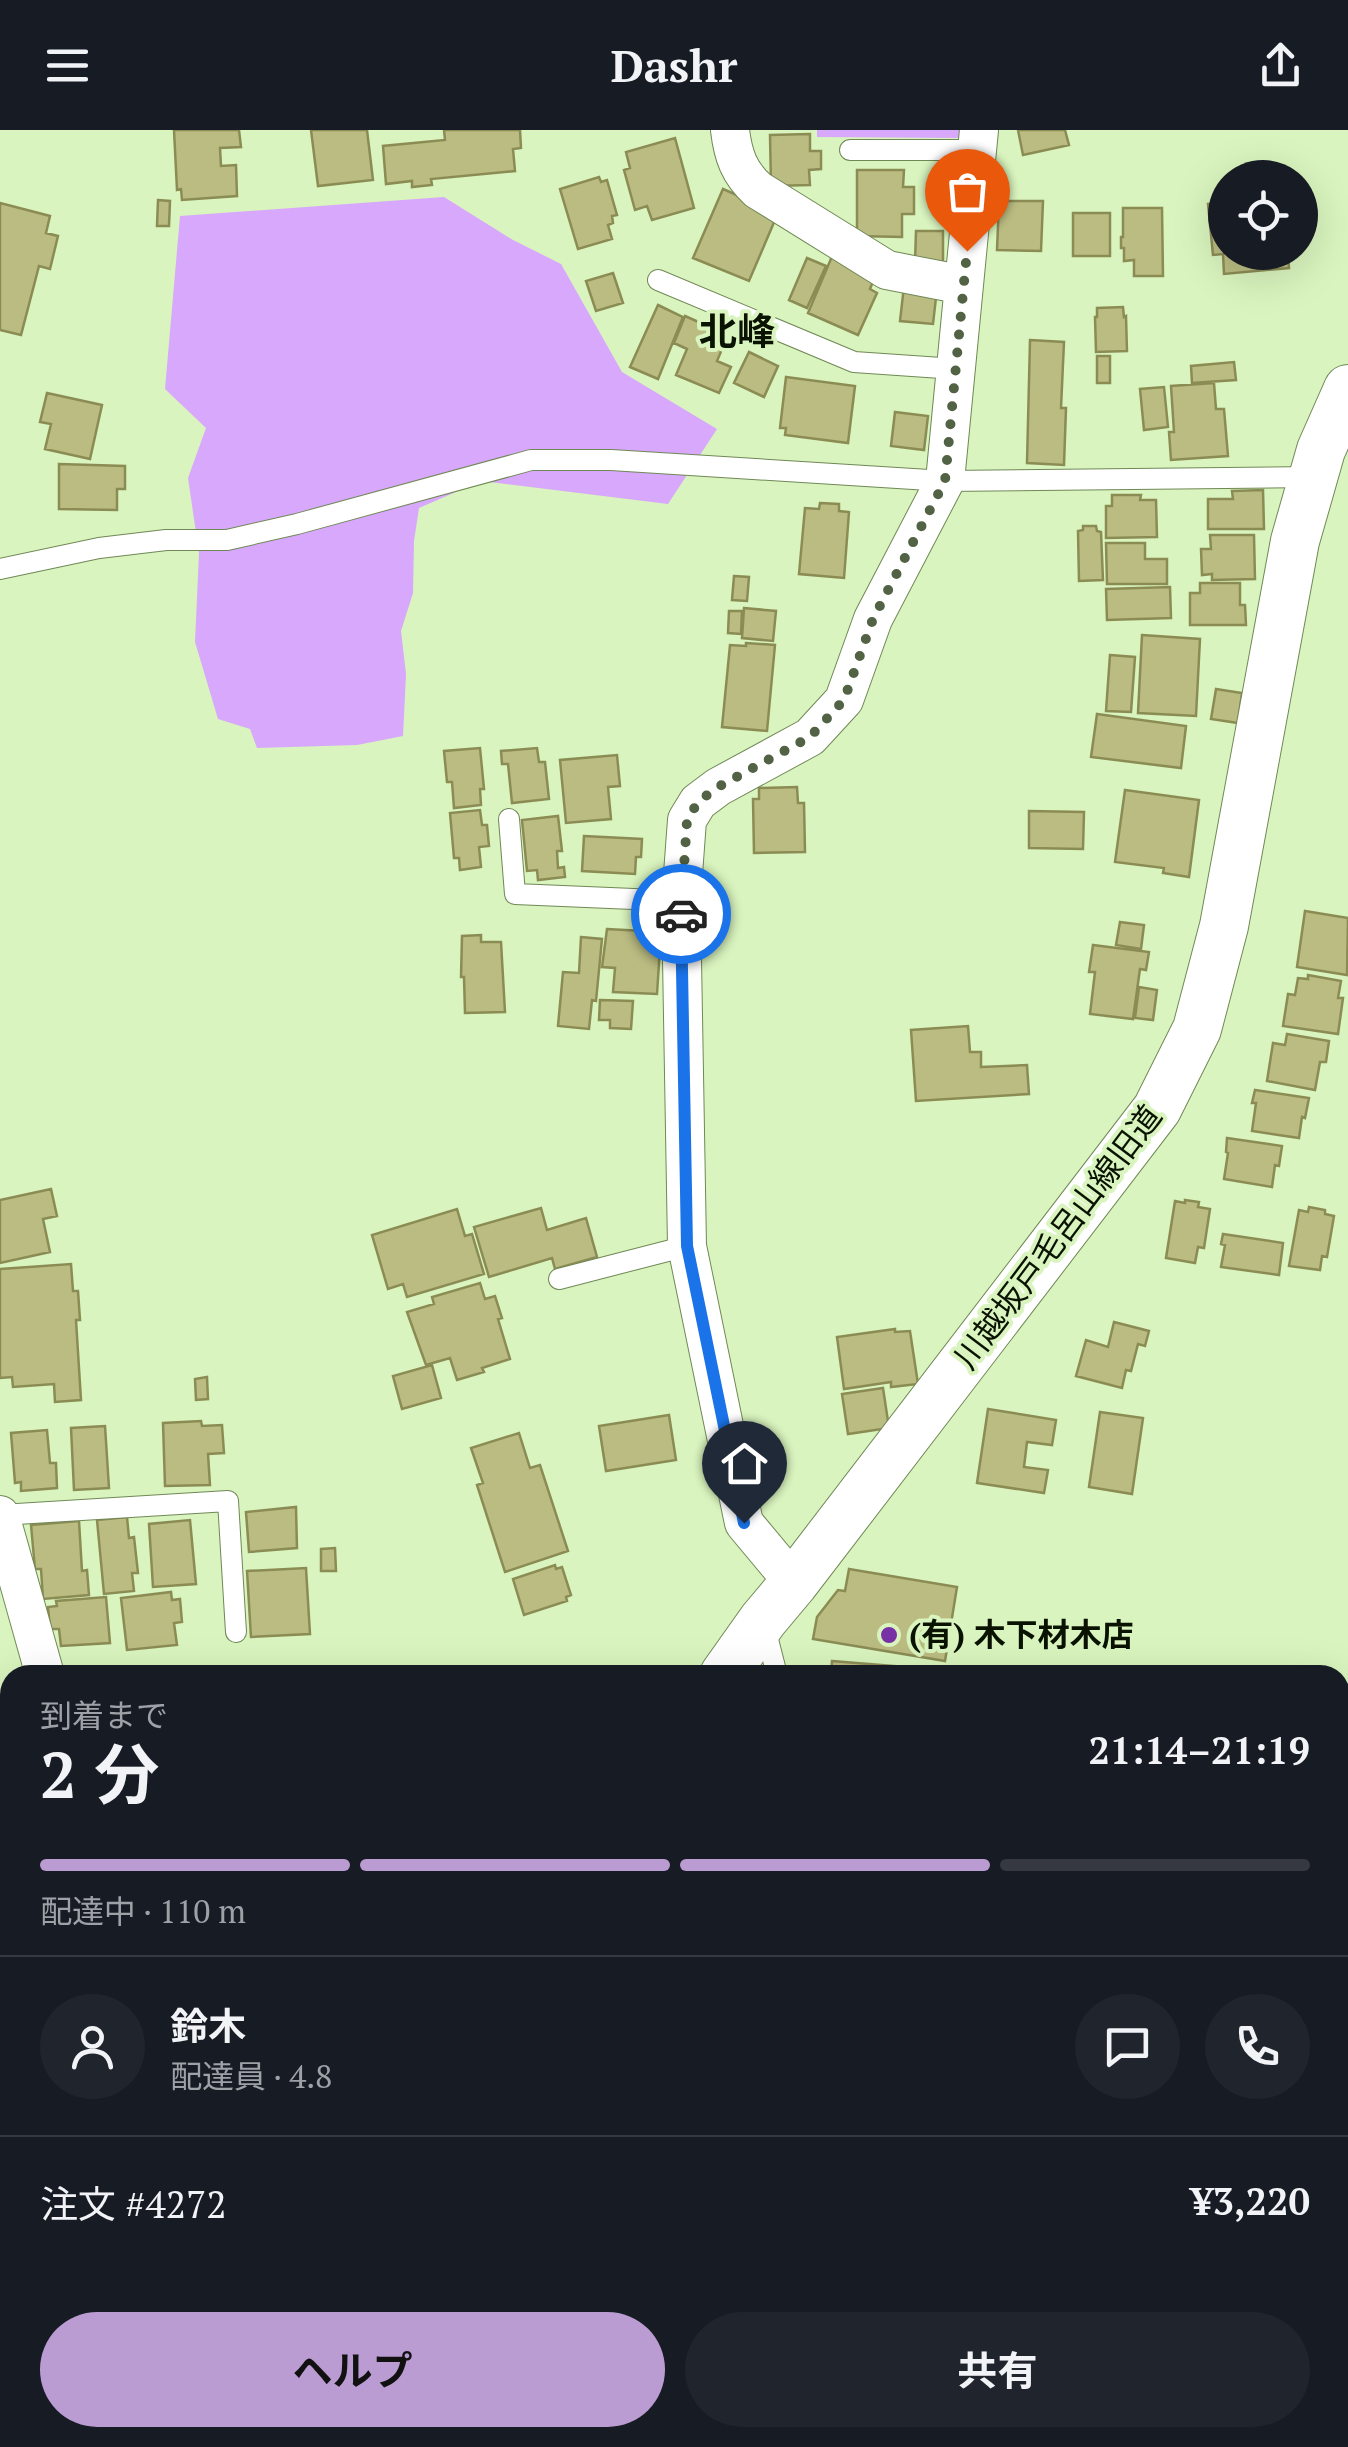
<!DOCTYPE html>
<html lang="ja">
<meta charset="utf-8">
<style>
:root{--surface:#171b24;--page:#20242c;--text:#f1f3f6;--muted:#9ea1a6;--line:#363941;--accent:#bb9cd2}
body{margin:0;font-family:"PT Serif","Noto Sans JP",serif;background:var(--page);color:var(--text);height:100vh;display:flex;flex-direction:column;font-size:38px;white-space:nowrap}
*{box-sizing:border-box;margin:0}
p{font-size:32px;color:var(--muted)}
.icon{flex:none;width:55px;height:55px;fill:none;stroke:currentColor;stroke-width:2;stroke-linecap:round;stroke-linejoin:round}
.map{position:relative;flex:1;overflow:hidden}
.sheet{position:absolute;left:0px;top:1535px;width:1350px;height:782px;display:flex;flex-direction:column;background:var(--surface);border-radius:30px 30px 0 0;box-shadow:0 10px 40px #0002}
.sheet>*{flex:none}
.buttons{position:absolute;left:1208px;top:30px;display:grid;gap:20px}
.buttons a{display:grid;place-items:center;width:110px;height:110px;border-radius:50%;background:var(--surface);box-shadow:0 10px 40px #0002;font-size:50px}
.pin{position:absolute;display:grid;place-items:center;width:85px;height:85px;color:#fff;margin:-102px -42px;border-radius:50% 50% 50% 0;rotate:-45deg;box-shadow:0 0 10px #0007}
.pin .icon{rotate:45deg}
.courier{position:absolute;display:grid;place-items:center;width:100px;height:100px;margin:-50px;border:8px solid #1a73e8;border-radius:50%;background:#fff;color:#222;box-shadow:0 2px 12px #0007}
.head em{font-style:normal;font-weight:700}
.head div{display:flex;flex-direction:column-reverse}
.head{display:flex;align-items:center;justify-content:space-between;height:170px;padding:0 40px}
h1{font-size:65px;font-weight:700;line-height:75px}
.bar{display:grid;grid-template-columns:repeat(4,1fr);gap:15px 10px;align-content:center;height:120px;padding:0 40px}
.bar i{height:12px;border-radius:8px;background:var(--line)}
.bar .on{background:var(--accent)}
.bar p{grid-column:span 4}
.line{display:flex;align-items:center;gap:25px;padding:0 40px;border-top:2px solid var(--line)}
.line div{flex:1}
.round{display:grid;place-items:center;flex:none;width:105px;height:105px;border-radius:52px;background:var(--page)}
.primary-button{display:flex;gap:20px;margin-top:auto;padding:20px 40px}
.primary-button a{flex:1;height:115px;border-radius:60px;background:var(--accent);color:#111;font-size:40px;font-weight:700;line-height:115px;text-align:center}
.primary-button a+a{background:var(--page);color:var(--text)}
header{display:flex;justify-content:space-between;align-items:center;height:130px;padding:0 40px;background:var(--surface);font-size:45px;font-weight:700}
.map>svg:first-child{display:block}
.green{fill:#d7a8fb}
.building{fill:#babc82;stroke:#8b8c54;stroke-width:2.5}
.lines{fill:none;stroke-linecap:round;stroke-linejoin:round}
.service-casing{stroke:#708856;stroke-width:22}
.minor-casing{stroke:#708856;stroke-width:40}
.tertiary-casing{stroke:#708856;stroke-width:50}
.service{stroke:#fff;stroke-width:20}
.minor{stroke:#fff;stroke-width:38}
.tertiary{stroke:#fff;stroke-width:48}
.done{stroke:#526244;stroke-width:10;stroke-dasharray:0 18}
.route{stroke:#1a73e8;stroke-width:12}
.poi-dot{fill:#7932a5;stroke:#d9f4be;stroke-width:4}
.labels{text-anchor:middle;stroke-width:8;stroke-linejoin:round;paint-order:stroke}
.street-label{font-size:32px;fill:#0a1302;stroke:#d9f4be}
.poi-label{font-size:32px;font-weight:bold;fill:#0a1302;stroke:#d9f4be;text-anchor:start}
.quarter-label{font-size:38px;font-weight:bold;fill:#0a1302;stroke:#d9f4be}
</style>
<header><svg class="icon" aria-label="menu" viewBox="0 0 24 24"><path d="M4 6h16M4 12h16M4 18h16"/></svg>Dashr<svg class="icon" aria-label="share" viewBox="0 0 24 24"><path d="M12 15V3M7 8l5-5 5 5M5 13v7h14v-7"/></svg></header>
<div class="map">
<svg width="1348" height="2317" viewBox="0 0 1348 2317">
<rect width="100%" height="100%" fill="#d9f4be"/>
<!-- green -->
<path class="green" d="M817,0H960L959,8L817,7Z
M444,67L513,110L561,134L622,242L717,299L668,374L481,351L419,378L414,411L413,463L401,501L406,544L403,606L357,615L257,618L250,599L218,589L195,512L199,423L188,348L206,298L165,259L180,86Z"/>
<!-- building -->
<path class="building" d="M174,0H239L241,17L220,18L221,36L236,35L237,66L182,70L181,59L177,60Z
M311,0H367L373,50L318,56Z
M444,0H520L521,18L513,19L515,41L431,49L432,55L412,57V51L386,54L383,16L445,10Z
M1018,0H1065L1069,15L1023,25Z
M810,4V21H821V39L809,40L810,55L771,56L770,5Z
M675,8L694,78L652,90L647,76L635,80L624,40L630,38L626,22Z
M857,40H904L903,57H914V84H902V107L857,106Z
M599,47L601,52L607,50L617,85L612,86L613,93L608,95L612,109L578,119L560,59Z
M723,59L778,83L749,151L693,128Z
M158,70L170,71L169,96H157Z
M999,71H1043L1041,121L997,120Z
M0,73L50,86L46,103L58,106L50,139L39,136L21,205L0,200Z
M1225,73V122H1288L1289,138L1224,144L1223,124L1213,125L1208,74Z
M1123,78H1162L1163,146H1134V130L1124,131V118H1121V107H1123Z
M1073,83H1110V126H1073Z
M916,101H943V133H915Z
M833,124L876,144L870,159L877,163L858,205L808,183Z
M807,128L826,136L807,178L789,170Z
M613,143L623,173L596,181L586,151Z
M904,156L937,159L933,194L900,191Z
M658,175L683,187L658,249L630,237Z
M1123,177L1124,187L1126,186L1127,221L1096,222L1095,187H1097V178Z
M685,186L728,205L717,231L731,237L719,263L676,245L687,219L674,213Z
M1030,210L1064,212L1061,278H1066L1064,335L1027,333Z
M749,222L778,236L764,267L734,253Z
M1097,226H1110V253H1097Z
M1234,232L1236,250L1192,253L1191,236Z
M786,247L855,256L848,313L785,305L786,298H780Z
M1214,253L1216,279H1224L1228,326L1171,330L1169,302H1174L1171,256Z
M1164,257L1168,297L1144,300L1140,259Z
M47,263L102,275L90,329L45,319L51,294L40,292Z
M895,282L928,286L924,320L891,316Z
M59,334L125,336V359H117V380L59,379Z
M1263,360L1264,399H1208V369H1233L1232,361Z
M1112,365H1141L1140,370H1156L1157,407L1106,408V376H1112Z
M820,373L839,374V381L849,382L844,448L799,444L805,378L819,379Z
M1083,396H1096L1097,401L1101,402L1103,450L1079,451L1078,401L1083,400Z
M1210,405H1254L1255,449L1212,450V444L1202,445L1201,419H1211Z
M1106,413H1145V429H1167V454H1107Z
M734,446L749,447L747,471L732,470Z
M1200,453H1240V475H1245L1246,495H1190V463H1200Z
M1170,457L1171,488L1107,490L1106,459Z
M744,478L776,481L773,511L742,508Z
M729,481H742L741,504L728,503Z
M1142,505L1200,509L1196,586L1138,583Z
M746,513L775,515L767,601L722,597L730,515L746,516Z
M1110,525L1135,527L1131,582L1106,581Z
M1216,559L1242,563L1238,593L1211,589Z
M1097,584L1186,596L1181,638L1091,627Z
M480,618L484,659H480L481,675L454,678L452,652H447L444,621Z
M537,618L539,632H545L549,669L512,673L508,634H502L501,621Z
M617,625L620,656L608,657L611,689L566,693L560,630Z
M797,657L798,673H804L805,722L754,723L753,669H759V658Z
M1125,660L1199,670L1189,747L1163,743L1164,738L1115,732Z
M480,680L482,695H487L489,716L479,717L481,737L460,740L459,728H454L450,683Z
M1029,681L1084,682L1083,719L1029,718Z
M558,686L562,721H557L558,738L564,737L565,747L538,750L537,740L527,741L522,690Z
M584,706L642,709L641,727H636L635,744L582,741Z
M1305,781L1348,788L1347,845L1297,837Z
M1120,792L1144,795L1141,819L1116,815Z
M607,799L661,802L657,864L613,862L615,838L602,837Z
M481,805V812H501L505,882L465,883L464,847H461L462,806Z
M581,807L602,809L596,871L592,870L589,899L558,896L563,842L579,843Z
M1093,815L1149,822L1146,840L1140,839L1133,889L1090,884L1095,842H1089Z
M1308,845L1341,851L1338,868H1343L1338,904L1283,896L1288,864L1295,865L1298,848L1308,849Z
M1139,857L1157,860L1153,890L1135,888Z
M600,870L633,871L631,899L610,898V890H599Z
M968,896L970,922H981V937L1027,935L1029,964L916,971L911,900Z
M1287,904L1329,911L1326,932H1320L1315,960L1267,951L1273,913L1285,915Z
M1255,960L1309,968L1305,988L1302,987L1299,1008L1252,1001L1256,973H1252Z
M1227,1008L1282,1016L1279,1036L1275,1035L1272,1057L1224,1049L1228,1023L1226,1022Z
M51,1059L57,1086L43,1089L50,1122L0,1133V1070Z
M1185,1070L1199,1072L1198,1077L1210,1079L1204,1118L1198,1117L1195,1133L1166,1128L1175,1071L1185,1073Z
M1309,1077L1325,1080V1084L1334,1086L1327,1127L1322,1126L1320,1140L1289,1136L1299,1080L1308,1082Z
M541,1078L547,1100L586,1088L597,1127L555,1139L552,1128L489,1147L474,1097Z
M457,1079L465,1106L472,1104L484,1144L407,1167L403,1154L388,1159L372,1105Z
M1223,1104L1283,1113L1279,1145L1221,1137L1225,1115L1221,1114Z
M71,1134L73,1161H78L80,1190H76L81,1270L55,1272L54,1254L13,1257L12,1247L0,1248V1139Z
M480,1153L485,1169L495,1166L502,1188L498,1189L510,1229L482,1238L484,1242L457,1250L450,1228L426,1235L407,1182L434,1174L432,1167Z
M1114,1192L1149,1201L1145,1216L1138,1214L1131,1241L1126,1240L1122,1258L1076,1246L1086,1210L1108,1217Z
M895,1199V1202L910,1201L918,1254L891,1257V1252L844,1259L837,1207Z
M432,1235L441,1268L402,1279L393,1246Z
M207,1247L208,1269L196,1270L195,1249Z
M883,1258L889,1298L848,1304L842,1264Z
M988,1279L1056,1290L1052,1315L1027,1312L1024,1337L1048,1340L1044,1363L977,1353Z
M1100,1282L1143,1288L1132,1364L1089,1357Z
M669,1285L676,1330L606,1341L599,1296Z
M201,1291L202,1296L222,1295L224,1323L208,1324L210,1355L165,1356L163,1293Z
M105,1296L109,1358L74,1360L71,1298Z
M47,1300L50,1333H56L57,1358L21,1361V1352L15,1353L11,1303Z
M519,1303L530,1338L540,1335L568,1421L505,1442L477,1355L483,1353L471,1318Z
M296,1377L297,1418L249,1422L246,1382Z
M127,1387L129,1408L134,1407L138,1443H132L134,1461L104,1464L97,1390Z
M190,1390L196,1454L153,1457L149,1394Z
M79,1391L82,1441L87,1440L89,1465L43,1469L41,1439H35L31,1395Z
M335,1418L336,1441H321V1419Z
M555,1435L556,1439L562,1437L571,1465L566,1467L567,1471L524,1485L513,1449Z
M306,1438L310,1504L251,1507L247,1441Z
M849,1439L957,1457L945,1531L813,1509L817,1487L838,1460L845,1461Z
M171,1462L172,1470L180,1469L182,1492L174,1493L177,1515L127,1520L121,1468Z
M106,1467L110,1513L61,1516L59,1499H50L48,1477L57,1476L56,1471Z
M832,1531L905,1537V1545H831Z
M10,1615V1709L0,1712V1618Z
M1340,1780H1347L1348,1802V1825H1345L1346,1873H1340Z
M1340,1974H1348V2060H1340Z
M10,2045V2114L0,2059V2047Z
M10,2290V2308H60L59,2317H1L0,2293Z
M149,2308H180L184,2314L179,2317H156Z
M372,2308H431L432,2312L408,2317H374Z
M507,2308H526L528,2317H469L468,2313Z"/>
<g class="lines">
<!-- service casing -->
<g class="service-casing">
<path id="service" d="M850,20H977
M658,150L854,232L956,239
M0,439L99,418L166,410H227L297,394L531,330H611L945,351L1313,347
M509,689L515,764L681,771
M559,1149L687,1116
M0,1385L228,1371L236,1502
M764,1494L777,1545"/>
</g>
<!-- minor casing -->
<g class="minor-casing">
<path id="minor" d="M730,0C733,25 739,43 758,60L887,140L964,155
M0,1385L45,1545
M794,1453L744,1393L687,1116L681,771L687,690L698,672L718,657L810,607L844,570L873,489L945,351L979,0
M1340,2125H1348
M780,2308L781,2317"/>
</g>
<!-- tertiary casing -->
<g class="tertiary-casing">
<path id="tertiary" d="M724,1545L763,1490L794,1453L1157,979L1197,899L1224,796L1295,411L1321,320L1348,259
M0,1849L10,1852
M326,2317V2308"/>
</g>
<!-- service -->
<use href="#service" class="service"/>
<!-- minor -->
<use href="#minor" class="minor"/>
<!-- tertiary -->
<use href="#tertiary" class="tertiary"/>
</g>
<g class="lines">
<!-- done -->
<path class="done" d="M681,784L687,690L698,672L718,657L810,607L844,570L873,489L945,351L967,121"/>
<!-- route -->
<path class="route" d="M681,784L687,1116L744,1393"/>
</g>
<!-- markers -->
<circle class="poi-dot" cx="889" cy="1505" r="10"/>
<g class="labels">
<!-- street labels -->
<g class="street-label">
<text transform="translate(1058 1107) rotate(-53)" y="11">川越坂戸毛呂山線旧道</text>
</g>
<!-- poi labels -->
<g class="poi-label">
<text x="909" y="1516">(有) 木下材木店</text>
</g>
<!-- quarter labels -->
<g class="quarter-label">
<text x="737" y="215">北峰</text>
</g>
</g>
</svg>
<div class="buttons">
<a><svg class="icon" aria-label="locate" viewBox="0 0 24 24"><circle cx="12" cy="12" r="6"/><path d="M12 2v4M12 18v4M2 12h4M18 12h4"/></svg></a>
</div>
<div class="pin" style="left:967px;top:121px;background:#ea580c"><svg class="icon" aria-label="bag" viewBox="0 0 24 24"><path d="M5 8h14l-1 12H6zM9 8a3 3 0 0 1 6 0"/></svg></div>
<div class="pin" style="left:744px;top:1393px;background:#1f2937"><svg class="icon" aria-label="home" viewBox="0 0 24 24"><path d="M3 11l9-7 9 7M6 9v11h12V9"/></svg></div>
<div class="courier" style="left:681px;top:784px"><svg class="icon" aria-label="car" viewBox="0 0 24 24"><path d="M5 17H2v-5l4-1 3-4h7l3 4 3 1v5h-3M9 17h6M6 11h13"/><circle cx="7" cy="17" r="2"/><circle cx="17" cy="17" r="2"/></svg></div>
<section class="sheet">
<div class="head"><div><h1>2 分</h1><p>到着まで</p></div><em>21:14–21:19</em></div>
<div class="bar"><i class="on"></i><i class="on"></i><i class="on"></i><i></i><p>配達中 · 110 m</p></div>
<div class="line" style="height:180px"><a class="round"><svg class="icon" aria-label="person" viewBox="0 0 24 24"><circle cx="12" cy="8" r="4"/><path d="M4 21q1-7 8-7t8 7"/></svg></a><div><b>鈴木</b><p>配達員 · 4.8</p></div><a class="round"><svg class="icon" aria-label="chat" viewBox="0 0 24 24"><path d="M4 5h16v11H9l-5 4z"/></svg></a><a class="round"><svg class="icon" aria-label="phone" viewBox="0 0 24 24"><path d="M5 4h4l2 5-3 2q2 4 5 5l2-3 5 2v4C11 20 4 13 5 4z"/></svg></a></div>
<div class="line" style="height:130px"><div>注文 #4272</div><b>¥3,220</b></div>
<div class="primary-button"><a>ヘルプ</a><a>共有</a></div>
</section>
</div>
